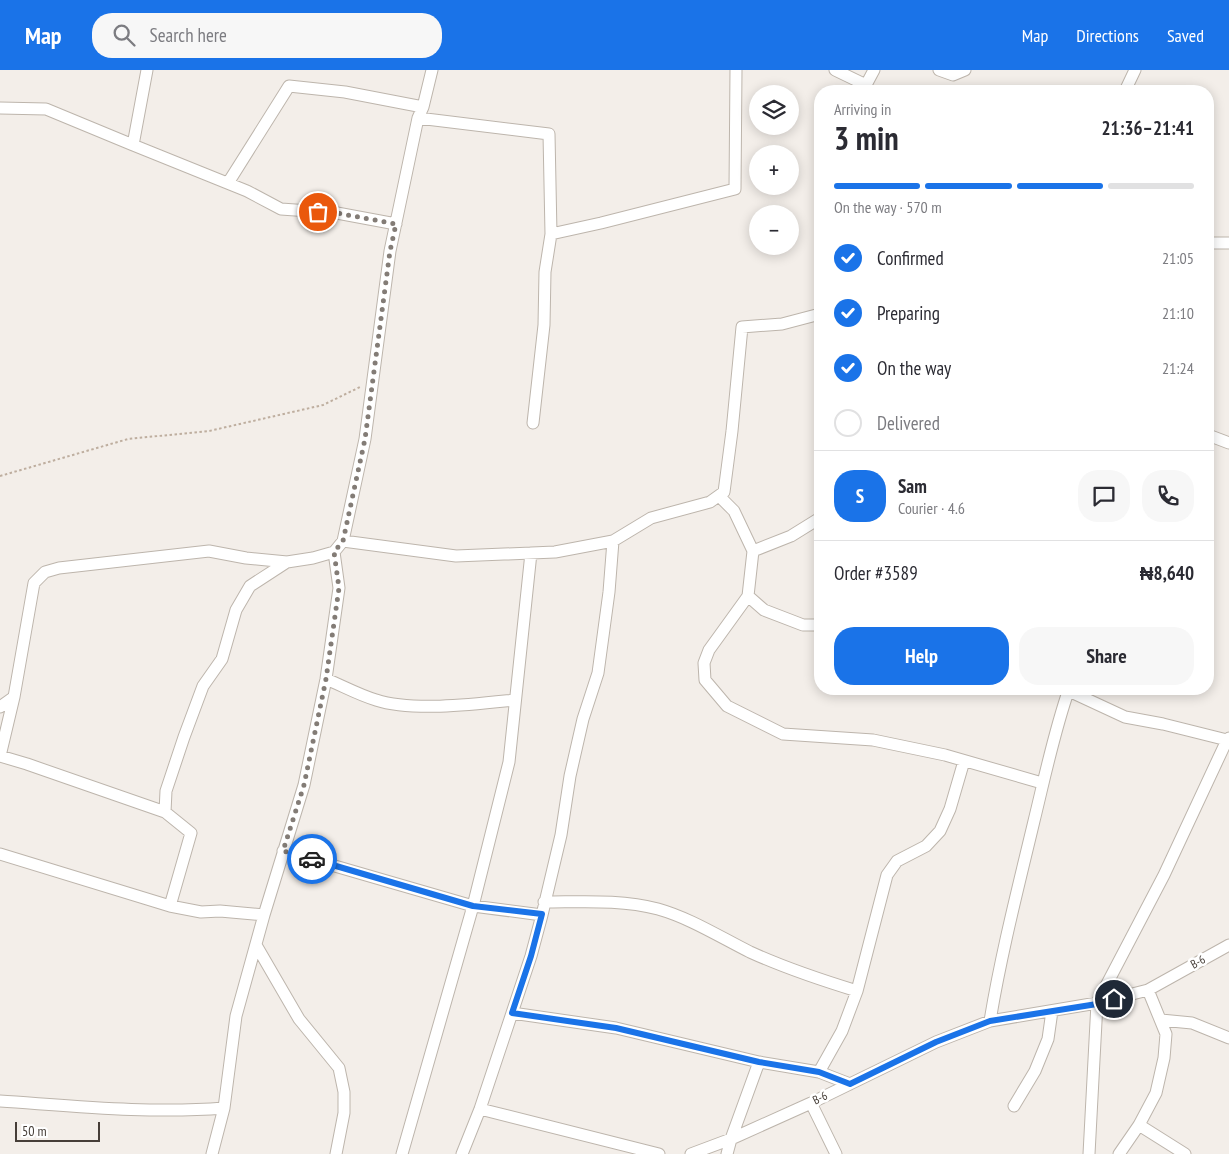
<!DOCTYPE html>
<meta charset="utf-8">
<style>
:root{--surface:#fff;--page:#f7f7f7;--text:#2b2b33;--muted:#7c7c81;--line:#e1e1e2;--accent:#1a73e8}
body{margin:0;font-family:"PT Sans Narrow",sans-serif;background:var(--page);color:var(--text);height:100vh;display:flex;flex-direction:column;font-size:19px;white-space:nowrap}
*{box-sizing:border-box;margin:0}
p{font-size:16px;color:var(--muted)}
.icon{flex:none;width:28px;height:28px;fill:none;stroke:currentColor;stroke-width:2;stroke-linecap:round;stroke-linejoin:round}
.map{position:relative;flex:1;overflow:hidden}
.side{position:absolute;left:814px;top:15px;width:400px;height:610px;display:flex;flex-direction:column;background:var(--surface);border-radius:20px;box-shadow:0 2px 12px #0003}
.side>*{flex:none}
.buttons{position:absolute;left:749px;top:15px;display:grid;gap:10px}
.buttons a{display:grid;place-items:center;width:50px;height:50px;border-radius:50%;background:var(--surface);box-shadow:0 2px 12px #0003;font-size:25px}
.scale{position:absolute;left:15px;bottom:12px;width:85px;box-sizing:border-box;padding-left:5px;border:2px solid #463e38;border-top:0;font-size:14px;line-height:18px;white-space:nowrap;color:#463e38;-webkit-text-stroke:4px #fff;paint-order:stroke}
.pin{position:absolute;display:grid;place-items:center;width:42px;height:42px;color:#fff;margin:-21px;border:2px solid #fff;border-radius:50%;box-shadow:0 1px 5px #0007}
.courier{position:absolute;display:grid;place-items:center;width:50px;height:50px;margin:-25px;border:4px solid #1a73e8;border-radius:50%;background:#fff;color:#222;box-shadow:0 1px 6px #0007}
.head em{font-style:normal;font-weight:600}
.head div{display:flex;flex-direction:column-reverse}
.head{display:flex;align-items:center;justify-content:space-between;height:85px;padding:0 20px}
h1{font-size:32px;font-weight:600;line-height:38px}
.bar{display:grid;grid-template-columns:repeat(4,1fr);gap:8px 5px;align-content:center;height:60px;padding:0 20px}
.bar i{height:6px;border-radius:4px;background:var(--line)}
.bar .active{background:var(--accent)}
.bar p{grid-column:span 4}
.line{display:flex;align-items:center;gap:12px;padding:0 20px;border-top:1px solid var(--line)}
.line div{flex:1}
.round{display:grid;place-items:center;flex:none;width:52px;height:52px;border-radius:20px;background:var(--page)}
ol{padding:0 20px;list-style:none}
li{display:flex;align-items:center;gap:15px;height:55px}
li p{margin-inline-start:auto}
li .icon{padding:5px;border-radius:50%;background:var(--accent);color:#fff;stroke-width:4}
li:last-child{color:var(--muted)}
li i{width:28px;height:28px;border:2px solid var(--line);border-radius:50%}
.primary-button{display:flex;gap:10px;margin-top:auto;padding:10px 20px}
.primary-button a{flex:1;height:58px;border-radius:20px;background:var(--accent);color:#fff;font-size:20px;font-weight:600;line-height:58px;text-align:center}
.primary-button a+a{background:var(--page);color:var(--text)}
header{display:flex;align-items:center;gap:30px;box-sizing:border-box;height:70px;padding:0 25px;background:var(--accent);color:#fff}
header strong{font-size:24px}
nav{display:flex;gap:28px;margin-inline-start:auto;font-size:18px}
.search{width:350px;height:45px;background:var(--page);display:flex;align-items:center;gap:12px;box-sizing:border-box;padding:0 18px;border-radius:20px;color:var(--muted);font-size:19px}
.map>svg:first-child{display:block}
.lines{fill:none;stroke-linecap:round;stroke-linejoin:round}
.street-casing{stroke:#bdb5ac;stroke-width:13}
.path{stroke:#beae9f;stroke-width:2;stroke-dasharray:2.5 2.5;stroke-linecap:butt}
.street{stroke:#fff;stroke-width:11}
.done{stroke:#837c76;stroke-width:5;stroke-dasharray:0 9}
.route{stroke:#1a73e8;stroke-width:6}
.labels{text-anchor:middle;stroke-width:5;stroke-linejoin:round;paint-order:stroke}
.street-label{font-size:12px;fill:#463e38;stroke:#fff}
</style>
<header>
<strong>Map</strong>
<div class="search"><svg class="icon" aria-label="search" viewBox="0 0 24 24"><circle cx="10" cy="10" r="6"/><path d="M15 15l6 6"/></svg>Search here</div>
<nav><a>Map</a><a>Directions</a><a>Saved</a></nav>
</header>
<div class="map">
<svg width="1229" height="1084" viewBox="0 0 1229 1084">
<rect width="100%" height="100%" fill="#f3eee9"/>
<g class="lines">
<!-- street casing -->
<g class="street-casing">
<path id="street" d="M835,0L866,15L870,21
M939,0L953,5L965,0
M866,15L874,0
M1125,21L1135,0
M0,38L46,39L133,75L147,0
M418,48L549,64L551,164L545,202L544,255L533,353
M133,75L247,121L281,139L337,143L396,154
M228,113L289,16L345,22L423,37
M551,164L601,153L735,119L736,0
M1208,173H1229
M1208,365L1229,373
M719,426L734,441L753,481L748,526L709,580L704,593L705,610L727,636L783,664L873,670L945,685L1042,713
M343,471L456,486L555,482L613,471L651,448L710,432L724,422L732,361L742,257L782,254L820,244
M753,481L791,466L820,448
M748,526L764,540L803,555H820
M326,609C343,616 359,625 376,630C413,642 477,634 515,630
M1069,621L1125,647L1163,654L1227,670L1229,668
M0,637L14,627L34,513L45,502L59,498L209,481L246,488L287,492L313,488L334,482L343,471L365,369L390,181L418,48L423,37L432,0
M0,686L27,694L165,742
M0,686L14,627
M283,781L473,836L542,845
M0,784L170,836L201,842L220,841L264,845L304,715L326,609L339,518L334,482
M544,832C581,832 621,829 658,839C690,848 720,867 750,882C785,898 821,910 857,921
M170,836L191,763L165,742L166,721L184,667L203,616L222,589L236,540L250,516L287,492
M256,875L299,949L339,998L344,1022V1043L336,1084
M512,943L616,958L759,992L819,1002L850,1014
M1161,950L1192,953L1229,968
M990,951C1001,884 1018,818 1034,751C1045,706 1054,662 1069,619
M819,1002L842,961L857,921L887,805L897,791L926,776L940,761L950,739L964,691
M0,1031C74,1036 150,1044 224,1038
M811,1033L836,1084
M1014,1036L1035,1001L1048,969L1052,941
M480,1039L659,1084
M1139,1055L1185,1084
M212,1084L224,1038L236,946L264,845
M402,1084L473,836L509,692L531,483
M462,1084L480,1039L531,886L542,845L561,765L570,706L583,649L598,603L609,522L613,471
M691,1084L731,1069L811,1033L936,972L990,951L1097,933L1148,920L1229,875
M727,1084L731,1069L759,992
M1089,1084L1097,933L1164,805L1227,670
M1119,1084L1139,1055L1156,1023L1164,988L1166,964L1148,920"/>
</g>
<!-- path -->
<path class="path" d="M0,406L128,369L209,361L323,335L360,317"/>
<!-- street -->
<use href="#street" class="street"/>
</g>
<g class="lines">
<!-- done -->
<path class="done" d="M312,789L283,781L304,715L326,609L339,518L334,482L343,471L365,369L390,181L396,154L337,143L318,142"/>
<!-- route -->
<path class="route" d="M312,789L473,836L542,844L531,886L512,943L616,958L759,992L819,1002L850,1014L936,972L990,951L1097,934L1114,929"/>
</g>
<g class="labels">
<!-- street labels -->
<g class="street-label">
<text transform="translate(1198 892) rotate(-29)" y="4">B-6</text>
<text transform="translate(820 1028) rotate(-26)" y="4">B-6</text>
</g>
</g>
</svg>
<div class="buttons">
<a><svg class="icon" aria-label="layers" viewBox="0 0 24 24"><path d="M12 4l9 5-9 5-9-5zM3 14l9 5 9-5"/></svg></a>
<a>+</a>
<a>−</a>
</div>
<div class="scale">50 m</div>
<div class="pin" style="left:318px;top:142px;background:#ea580c"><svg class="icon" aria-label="bag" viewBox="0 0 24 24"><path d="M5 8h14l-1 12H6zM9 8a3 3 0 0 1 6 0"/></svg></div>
<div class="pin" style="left:1114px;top:929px;background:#1f2937"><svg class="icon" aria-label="home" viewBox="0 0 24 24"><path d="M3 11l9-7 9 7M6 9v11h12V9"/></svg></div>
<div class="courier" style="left:312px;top:789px"><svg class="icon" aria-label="car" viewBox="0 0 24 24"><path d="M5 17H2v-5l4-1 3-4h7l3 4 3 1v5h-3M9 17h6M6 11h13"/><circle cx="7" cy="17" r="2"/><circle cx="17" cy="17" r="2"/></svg></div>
<section class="side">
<div class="head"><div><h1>3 min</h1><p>Arriving in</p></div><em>21:36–21:41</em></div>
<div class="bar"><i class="active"></i><i class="active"></i><i class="active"></i><i></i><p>On the way · 570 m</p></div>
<ol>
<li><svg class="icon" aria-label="check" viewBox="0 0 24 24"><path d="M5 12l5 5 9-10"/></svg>Confirmed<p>21:05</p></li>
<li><svg class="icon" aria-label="check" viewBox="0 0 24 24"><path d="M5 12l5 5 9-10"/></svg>Preparing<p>21:10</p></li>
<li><svg class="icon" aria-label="check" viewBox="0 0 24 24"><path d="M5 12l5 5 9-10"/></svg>On the way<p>21:24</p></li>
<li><i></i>Delivered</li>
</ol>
<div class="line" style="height:90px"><b class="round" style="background:var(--accent);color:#fff">S</b><div><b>Sam</b><p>Courier · 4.6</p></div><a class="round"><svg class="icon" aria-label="chat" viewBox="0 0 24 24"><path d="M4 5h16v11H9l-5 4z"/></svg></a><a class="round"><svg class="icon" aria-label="phone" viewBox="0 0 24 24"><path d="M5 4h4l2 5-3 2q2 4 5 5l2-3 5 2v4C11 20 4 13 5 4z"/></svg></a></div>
<div class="line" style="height:65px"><div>Order #3589</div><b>₦8,640</b></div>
<div class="primary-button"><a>Help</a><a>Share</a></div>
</section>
</div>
